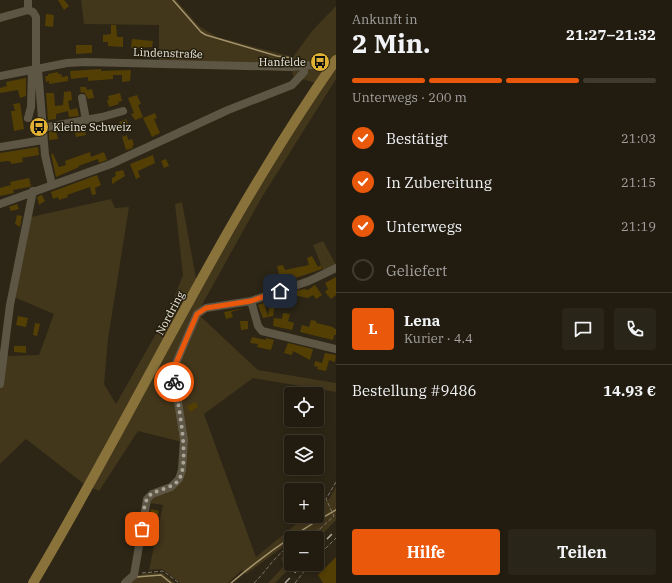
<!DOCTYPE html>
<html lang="de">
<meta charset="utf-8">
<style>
:root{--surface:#221c10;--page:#2a2519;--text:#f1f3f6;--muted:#a2a19f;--line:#3f3a30;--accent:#ea580c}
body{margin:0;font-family:"IBM Plex Serif",serif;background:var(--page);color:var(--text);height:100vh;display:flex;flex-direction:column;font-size:15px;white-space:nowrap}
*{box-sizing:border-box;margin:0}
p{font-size:13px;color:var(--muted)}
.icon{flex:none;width:22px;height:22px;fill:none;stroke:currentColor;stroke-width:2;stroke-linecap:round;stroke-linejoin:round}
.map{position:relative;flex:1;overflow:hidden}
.drawer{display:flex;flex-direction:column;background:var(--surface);width:336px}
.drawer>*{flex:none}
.buttons{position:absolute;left:284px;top:387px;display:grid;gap:8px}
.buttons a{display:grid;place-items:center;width:40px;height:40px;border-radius:4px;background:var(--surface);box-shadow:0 2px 6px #0003,0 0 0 1px var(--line);font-size:20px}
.pin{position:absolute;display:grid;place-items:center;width:34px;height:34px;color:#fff;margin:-17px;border-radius:8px;box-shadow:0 2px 6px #0006}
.courier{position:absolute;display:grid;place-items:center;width:40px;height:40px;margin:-20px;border:3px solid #ea580c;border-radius:50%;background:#fff;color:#222;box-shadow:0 1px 5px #0007}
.headline em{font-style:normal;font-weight:800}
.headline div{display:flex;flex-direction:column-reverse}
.headline{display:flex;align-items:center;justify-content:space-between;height:68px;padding:0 16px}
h1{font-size:26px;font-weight:800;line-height:30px}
.bar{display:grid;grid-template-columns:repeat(4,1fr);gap:6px 4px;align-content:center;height:48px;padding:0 16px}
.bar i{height:5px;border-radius:3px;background:var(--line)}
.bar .on{background:var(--accent)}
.bar p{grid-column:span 4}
.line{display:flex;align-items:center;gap:10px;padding:0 16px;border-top:1px solid var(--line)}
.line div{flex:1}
.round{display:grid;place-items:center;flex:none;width:42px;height:42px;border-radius:4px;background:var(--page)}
ol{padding:0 16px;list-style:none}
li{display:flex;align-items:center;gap:12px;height:44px}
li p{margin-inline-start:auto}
li .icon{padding:4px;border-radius:50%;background:var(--accent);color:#fff;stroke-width:4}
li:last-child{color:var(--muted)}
li i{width:22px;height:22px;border:2px solid var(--line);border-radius:50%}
.primary-button{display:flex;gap:8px;margin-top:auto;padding:8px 16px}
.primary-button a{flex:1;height:46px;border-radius:4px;background:var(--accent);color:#fff;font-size:16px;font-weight:800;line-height:46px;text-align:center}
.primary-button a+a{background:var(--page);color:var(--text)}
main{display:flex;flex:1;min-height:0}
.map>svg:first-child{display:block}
.green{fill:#42361b}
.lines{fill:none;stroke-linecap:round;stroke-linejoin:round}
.stream{stroke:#a4946c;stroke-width:1.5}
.building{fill:#533f04}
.path{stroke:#7b7668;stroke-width:1;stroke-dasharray:4 2;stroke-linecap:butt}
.minor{stroke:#5e5645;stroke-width:8}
.major{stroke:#89733b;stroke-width:10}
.rail{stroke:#aaa599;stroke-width:1.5;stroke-dasharray:7 7;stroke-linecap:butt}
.done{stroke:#a9a497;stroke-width:4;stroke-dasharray:0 7.2}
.route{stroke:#ea580c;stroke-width:5}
.labels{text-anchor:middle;stroke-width:3;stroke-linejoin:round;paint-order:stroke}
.street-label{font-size:11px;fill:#ece8dd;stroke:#231d0d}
.poi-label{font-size:11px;fill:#ece8dd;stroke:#231d0d;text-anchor:end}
</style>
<main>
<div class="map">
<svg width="336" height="583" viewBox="0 0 336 583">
<rect width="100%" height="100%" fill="#2d2616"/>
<!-- green -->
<path class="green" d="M81,0H176L199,26L217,37L293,57L312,31L336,6V79L262,197L203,303L199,315L258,370L336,383V392L253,378L204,414L256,557L306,516H317V507L329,499L336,487V520L317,540V538H301L299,535L291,538V541L246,574L242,570L228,583H180L162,569L149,570L163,505L149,503V500L182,480V442L138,431L99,491L84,484L26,439L0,464V387L6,356L39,355L54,314L14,297L31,217L111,199L115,208L129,207L108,339L104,384L116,404L169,311L183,275L175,204L182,202L196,278L204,282L280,150L322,85L293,76L291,67L159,64V25L84,24Z
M323,241L336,265L324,272L313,245Z
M291,550V564H294L275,583H268L284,566L281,558Z
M149,573H163L175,583H127L134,576Z"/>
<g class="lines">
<!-- stream -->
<path class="stream" d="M173,0L201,32L206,35L277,56L293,58
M136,577L161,575L171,583
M231,583C264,555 298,531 336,510"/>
</g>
<!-- building -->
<path class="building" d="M58,0H64L69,6L64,10Z
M46,14L54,15L53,27L45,26Z
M111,25H116L117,37H123V47L108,46V42H103V35L111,34Z
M132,39L153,41L152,47L131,48Z
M76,45H92V53L76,54Z
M153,52H159V57H152Z
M101,69V71L131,70L130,81L122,82V75H113V79L88,81V77L71,79L70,71Z
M58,72V74H61L62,77L68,76V81L49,84V81L46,82L45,76H48V74Z
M26,78V96L20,98L18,90L0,93V88L7,86L6,82Z
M80,87H86L87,90L92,89L94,98L88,99L84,92L81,93Z
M71,91L72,100L68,101L70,110L77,108L79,116L69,117L68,111L56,114V119L48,120L46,93H54L55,106L63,105L64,92Z
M120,93L122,101L118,102L119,104L109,107L107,100H109L108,96Z
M137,95L141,104L138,105L143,117L135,120L131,114L134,113L128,98Z
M20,103L24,129L14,131L11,111H15L13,104Z
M155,113L157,118L154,119L160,133L152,137L143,118Z
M126,119L129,126L121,129L119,122Z
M84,126L86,135L76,137L74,128Z
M56,131L58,139L49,140V132Z
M127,135L128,140L132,139L134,145L132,146L133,148L126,150L122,137Z
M38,147L39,155L22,158L23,162L11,164V162L8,161L0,162V153Z
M90,152L91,157L104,152L107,160L99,163L98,159L78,166L79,167L56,177L51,154H53L59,167L66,165L65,161Z
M153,155L155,163L138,171L140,177L136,179L130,164Z
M166,159L169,166L164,168L161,161Z
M123,170L125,176L112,184V178L116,176L115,172Z
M97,175L101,185L95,188L96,194L92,195L90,187L67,195L68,197L59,200L58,197L53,199L51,192Z
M29,178L31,186L29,187L13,190L14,193L0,196V188L11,185L10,182Z
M42,195L45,201L39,205L37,197Z
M17,204L19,209L11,211L9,207Z
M17,215L22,216L20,227L15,224Z
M312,256L318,267L321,265L322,269L275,285L273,276L279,274L277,266L283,265L285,270L309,265L307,258Z
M336,277V295L331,299L325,292L328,289L325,283Z
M315,285L322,295L316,299L313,295L308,298L294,295L293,292L304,289L308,290Z
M283,296L289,297L286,307L273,303L274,299H280Z
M264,303L268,316L270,304L275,305L273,316L263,318L258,305Z
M245,308L231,312L233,317L226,319L224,312Z
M283,313L290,314L288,321L294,323L292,330L273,326L274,318L282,319Z
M18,316L28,318L26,327L16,325Z
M311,320L316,321V323L333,327V328L336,329V335H334L333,340L300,332L302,325L309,327Z
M240,321H248V329L241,330Z
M35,323L40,324L37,336L33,335Z
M252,337L266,340V338L274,340L271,350L257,347L258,344L250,343Z
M288,343L313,349L310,360L293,351L292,355L284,353Z
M14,346H26V353L14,352Z
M325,353L336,355L335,362L329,360L326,371L317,369L318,367L314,366L315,361L322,363Z
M196,402L198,407L190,412L187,406Z
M151,509L159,511L156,521L149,519Z
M336,557V583H323L318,575Z"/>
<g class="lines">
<!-- path -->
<path class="path" d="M304,538L321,528L334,516L326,499L336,482
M317,557L336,538
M142,573L163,571L179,583
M254,583C267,571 275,554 291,546
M295,583L310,564"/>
<!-- minor -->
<path class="minor" d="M28,0V10L33,12L36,17V69
M0,18L28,10
M38,69L45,155L52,185
M0,76L67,63L85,62L291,67L336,63
M82,98L86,120
M28,118L31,107L32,70
M42,128L102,117L123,111
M0,147L43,140
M0,204L111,164L228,110L292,85L304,72V66
M251,301L258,326L262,331L336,349
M0,384L10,305L33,191
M125,583L134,575L147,499L152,494L171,487L179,479L182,470L184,440L173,370L197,314L206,308L251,301L309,281L336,268"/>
<!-- major -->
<path class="major" d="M33,583C136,410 220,225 336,60"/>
<!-- rail -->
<path class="rail" d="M317,549L336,530
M285,583L303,564"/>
</g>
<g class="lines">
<!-- done -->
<path class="done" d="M142,529C143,520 143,507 147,499C152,489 170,490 178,481C191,464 178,402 174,382"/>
<!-- route -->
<path class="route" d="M174,382L173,370L197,314L206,308L251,301L280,291"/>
</g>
<!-- icons -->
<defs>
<g id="bus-disc" transform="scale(1)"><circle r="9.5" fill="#dfb034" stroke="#231d0d"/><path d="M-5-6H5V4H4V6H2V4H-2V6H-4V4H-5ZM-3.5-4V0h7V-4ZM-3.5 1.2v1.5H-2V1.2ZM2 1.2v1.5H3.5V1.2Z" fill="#111"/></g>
</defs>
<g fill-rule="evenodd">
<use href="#bus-disc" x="320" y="62"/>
<use href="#bus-disc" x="39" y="127"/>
</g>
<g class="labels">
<!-- street labels -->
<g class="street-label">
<text transform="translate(168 53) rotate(2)" y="4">Lindenstraße</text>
<text transform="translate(170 313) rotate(-62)" y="4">Nordring</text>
</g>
<!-- poi labels -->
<g class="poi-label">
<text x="306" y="66">Hanfelde</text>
<text x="53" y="131" text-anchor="start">Kleine Schweiz</text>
</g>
</g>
</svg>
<div class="buttons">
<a><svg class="icon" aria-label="locate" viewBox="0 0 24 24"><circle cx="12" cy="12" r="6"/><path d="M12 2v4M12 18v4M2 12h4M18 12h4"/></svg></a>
<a><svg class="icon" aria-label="layers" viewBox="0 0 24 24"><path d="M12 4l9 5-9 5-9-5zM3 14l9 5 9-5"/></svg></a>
<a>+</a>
<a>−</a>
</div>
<div class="pin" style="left:142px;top:529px;background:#ea580c"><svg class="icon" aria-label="bag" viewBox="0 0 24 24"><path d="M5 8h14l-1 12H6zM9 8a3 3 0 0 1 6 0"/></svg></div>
<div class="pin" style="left:280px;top:291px;background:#1f2937"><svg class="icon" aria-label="home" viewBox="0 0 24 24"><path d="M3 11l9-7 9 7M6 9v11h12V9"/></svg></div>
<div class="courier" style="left:174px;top:382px"><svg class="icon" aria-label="bike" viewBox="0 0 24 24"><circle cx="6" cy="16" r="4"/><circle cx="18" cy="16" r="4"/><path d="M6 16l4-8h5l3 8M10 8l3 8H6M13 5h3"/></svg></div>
</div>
<section class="drawer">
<div class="headline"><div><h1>2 Min.</h1><p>Ankunft in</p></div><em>21:27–21:32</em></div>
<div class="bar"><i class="on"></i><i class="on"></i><i class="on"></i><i></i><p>Unterwegs · 200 m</p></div>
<ol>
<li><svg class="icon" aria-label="check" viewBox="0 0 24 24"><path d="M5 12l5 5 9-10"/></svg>Bestätigt<p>21:03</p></li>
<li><svg class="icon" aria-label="check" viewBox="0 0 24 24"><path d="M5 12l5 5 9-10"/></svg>In Zubereitung<p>21:15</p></li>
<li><svg class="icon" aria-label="check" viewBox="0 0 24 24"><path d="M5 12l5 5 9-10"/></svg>Unterwegs<p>21:19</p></li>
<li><i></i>Geliefert</li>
</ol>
<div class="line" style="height:72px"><b class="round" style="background:var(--accent);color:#fff">L</b><div><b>Lena</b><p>Kurier · 4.4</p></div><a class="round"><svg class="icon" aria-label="chat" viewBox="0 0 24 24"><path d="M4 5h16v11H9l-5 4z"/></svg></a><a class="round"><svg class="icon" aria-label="phone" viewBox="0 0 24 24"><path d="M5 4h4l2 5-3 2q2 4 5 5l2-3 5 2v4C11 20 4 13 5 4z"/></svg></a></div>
<div class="line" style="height:52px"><div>Bestellung #9486</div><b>14.93 €</b></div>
<div class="primary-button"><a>Hilfe</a><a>Teilen</a></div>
</section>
</main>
